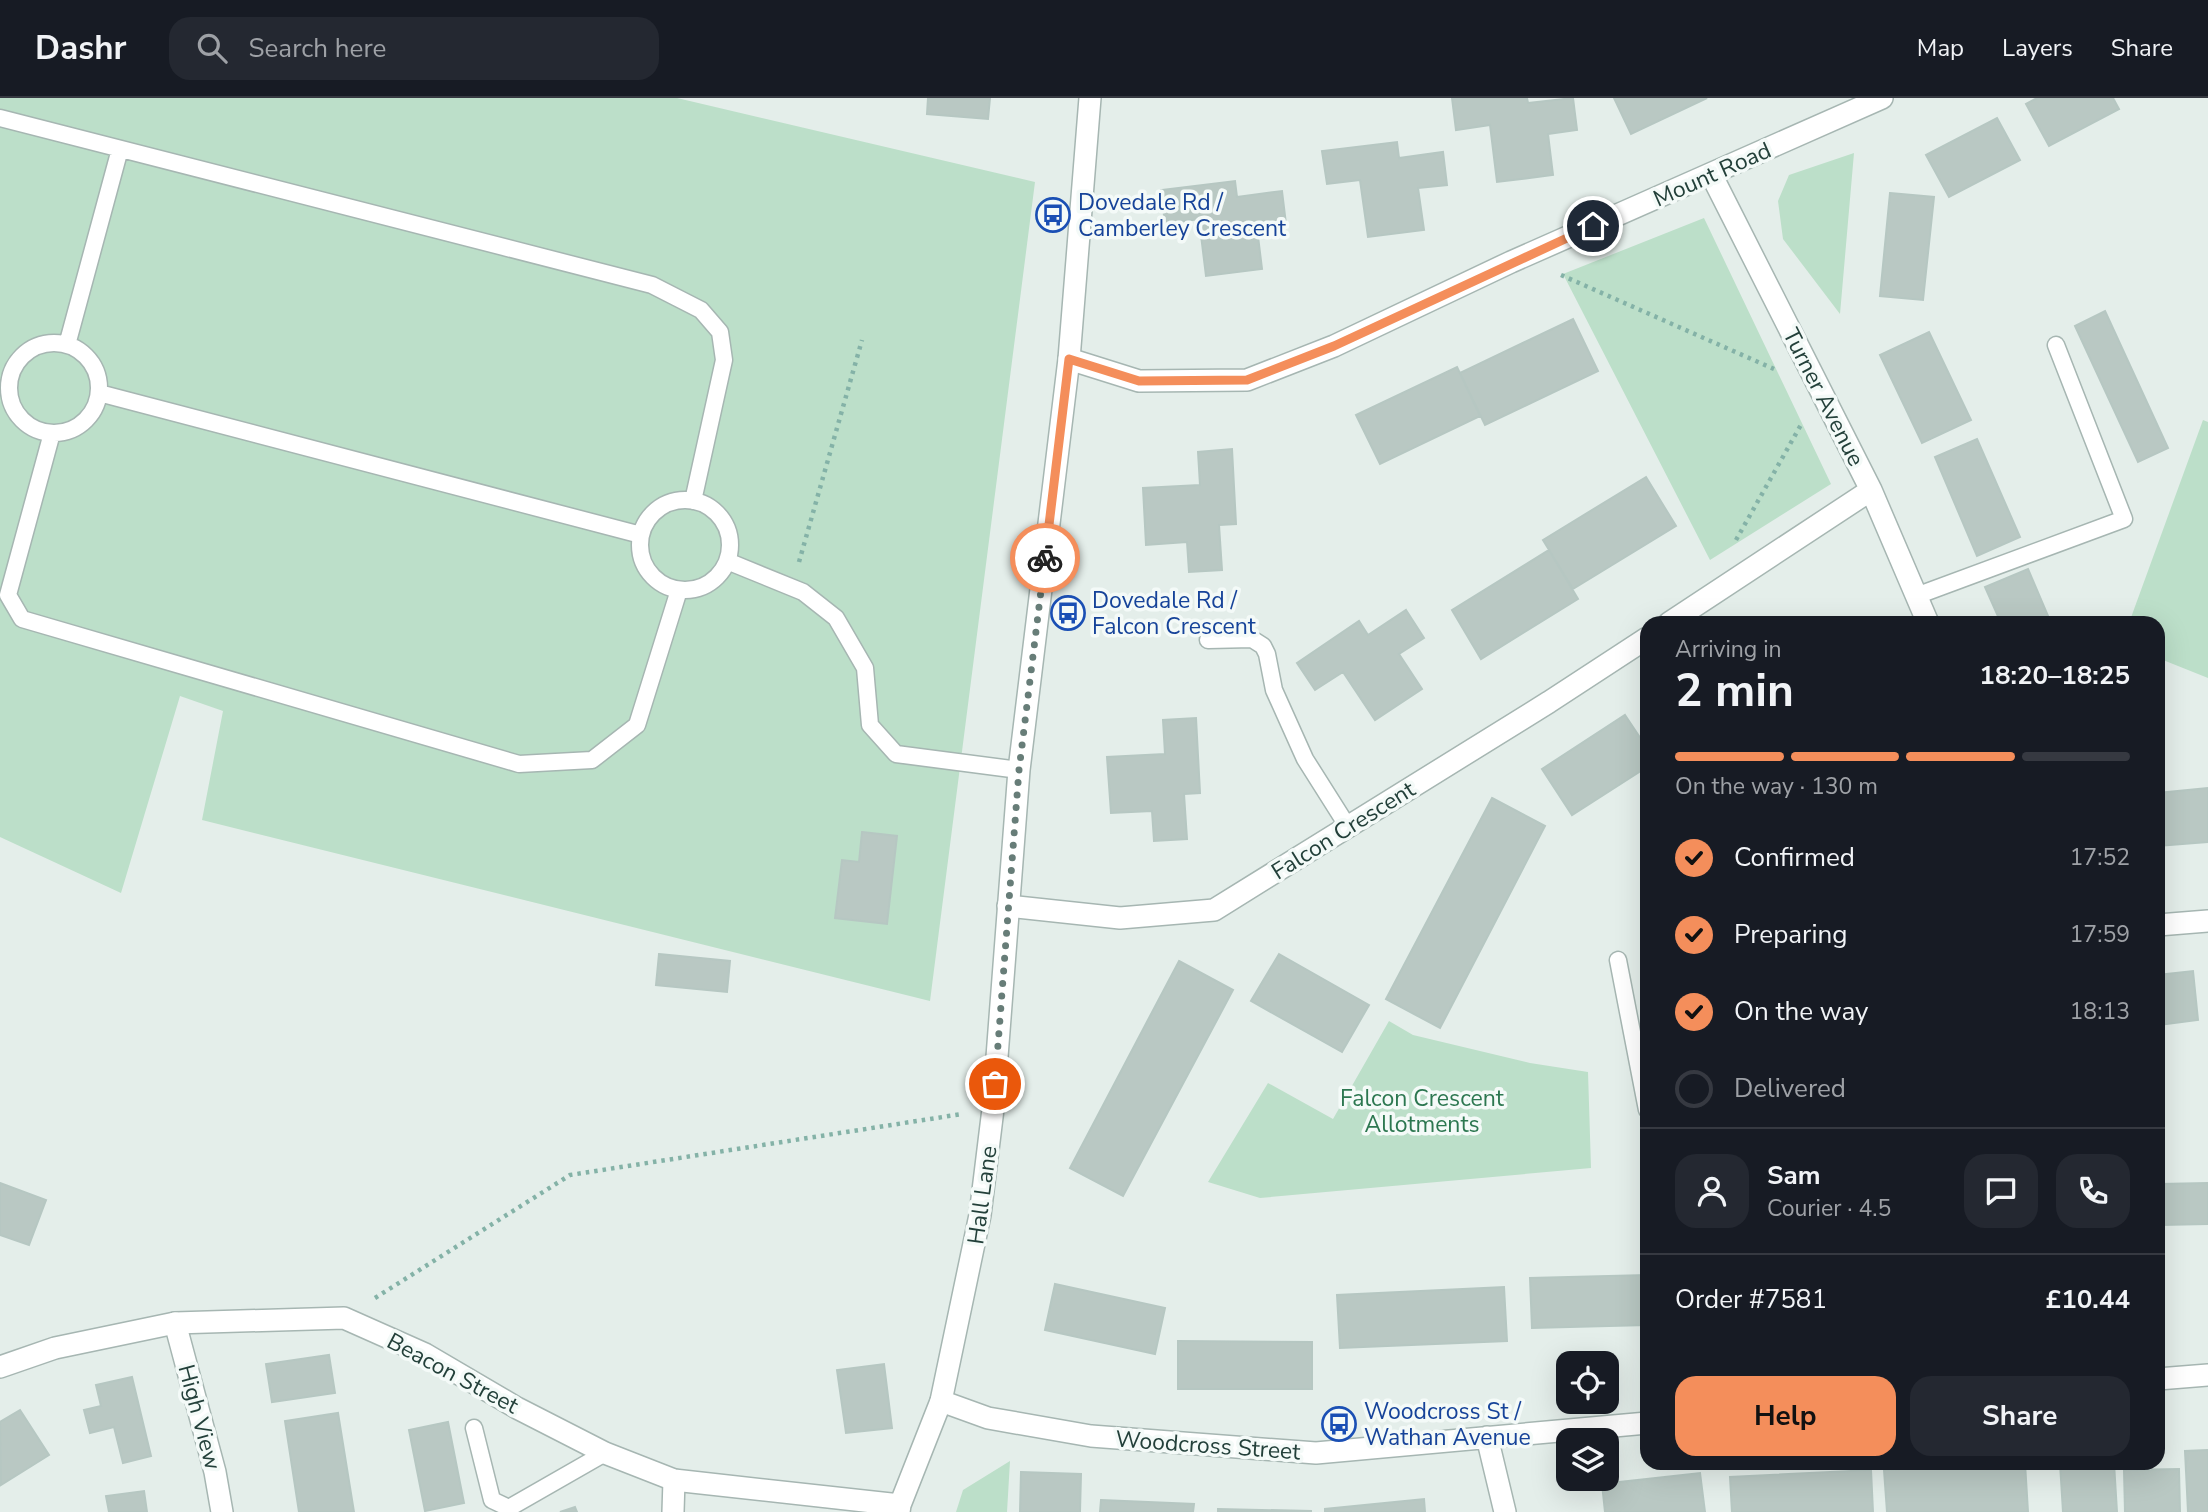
<!DOCTYPE html>
<meta charset="utf-8">
<style>
:root{--surface:#171b24;--page:#242831;--text:#f1f3f6;--muted:#9ea1a6;--line:#363941;--accent:#f48e5b}
body{margin:0;font-family:"Nunito Sans",sans-serif;background:var(--page);color:var(--text);height:100vh;display:flex;flex-direction:column;font-size:26px;white-space:nowrap}
*{box-sizing:border-box;margin:0}
p{font-size:23px;color:var(--muted)}
.icon{flex:none;width:38px;height:38px;fill:none;stroke:currentColor;stroke-width:2;stroke-linecap:round;stroke-linejoin:round}
.map{position:relative;flex:1;overflow:hidden}
.details{position:absolute;left:1640px;top:518px;width:525px;height:854px;display:flex;flex-direction:column;background:var(--surface);border-radius:21px;box-shadow:0 7px 28px #0002}
.details>*{flex:none}
.fabs{position:absolute;left:1556px;top:1253px;display:grid;gap:14px}
.fabs a{display:grid;place-items:center;width:63px;height:63px;border-radius:14px;background:var(--surface);box-shadow:0 7px 28px #0002;font-size:35px}
.pin{position:absolute;display:grid;place-items:center;width:60px;height:60px;color:#fff;margin:-30px;border:4px solid #fff;border-radius:50%;box-shadow:0 2px 7px #0007}
.courier{position:absolute;display:grid;place-items:center;width:70px;height:70px;margin:-35px;border:5px solid #f48e5b;border-radius:50%;background:#fff;color:#222;box-shadow:0 2px 9px #0007}
.overview em{font-style:normal;font-weight:700}
.overview div{display:flex;flex-direction:column-reverse}
.overview{display:flex;align-items:center;justify-content:space-between;height:119px;padding:0 35px}
h1{font-size:46px;font-weight:700;line-height:52px}
.bar{display:grid;grid-template-columns:repeat(4,1fr);gap:10px 7px;align-content:center;height:84px;padding:0 35px}
.bar i{height:9px;border-radius:5px;background:var(--line)}
.bar .on{background:var(--accent)}
.bar p{grid-column:span 4}
.line{display:flex;align-items:center;gap:18px;padding:0 35px;border-top:2px solid var(--line)}
.line div{flex:1}
.round{display:grid;place-items:center;flex:none;width:74px;height:74px;border-radius:21px;background:var(--page)}
ol{padding:0 35px;list-style:none}
li{display:flex;align-items:center;gap:21px;height:77px}
li p{margin-inline-start:auto}
li .icon{padding:7px;border-radius:50%;background:var(--accent);color:#111;stroke-width:4}
li:last-child{color:var(--muted)}
li i{width:38px;height:38px;border:4px solid var(--line);border-radius:50%}
.cta{display:flex;gap:14px;margin-top:auto;padding:14px 35px}
.cta a{flex:1;height:80px;border-radius:21px;background:var(--accent);color:#111;font-size:28px;font-weight:700;line-height:80px;text-align:center}
.cta a+a{background:var(--page);color:var(--text)}
header{display:flex;align-items:center;gap:42px;box-sizing:border-box;height:98px;padding:0 35px;background:var(--surface);border-bottom:2px solid var(--line)}
header strong{font-size:33px}
nav{display:flex;gap:38px;margin-inline-start:auto;font-size:24px}
.search{width:490px;height:63px;background:var(--page);display:flex;align-items:center;gap:18px;box-sizing:border-box;padding:0 24px;border-radius:21px;color:var(--muted);font-size:26px}
.map>svg:first-child{display:block}
.green{fill:#bcdfc9}
.building{fill:#b9c8c3;stroke:#b6c7c2;stroke-width:2}
.lines{fill:none;stroke-linecap:round;stroke-linejoin:round}
.service-casing{stroke:#a6b6b2;stroke-width:19}
.minor-casing{stroke:#a6b6b2;stroke-width:24}
.tertiary-casing{stroke:#a6b6b2;stroke-width:24}
.path{stroke:#84b2a7;stroke-width:4.5;stroke-dasharray:3.5 5;stroke-linecap:butt}
.service{stroke:#fff;stroke-width:16}
.minor{stroke:#fff;stroke-width:21}
.tertiary{stroke:#fff;stroke-width:21}
.done{stroke:#677d78;stroke-width:7;stroke-dasharray:0 12.6}
.route{stroke:#f48e5b;stroke-width:9}
.labels{text-anchor:middle;stroke-width:7;stroke-linejoin:round;paint-order:stroke}
.street-label{font-size:23px;fill:#23403a;stroke:#f4faf8}
.transit-label{font-size:23px;fill:#164399;stroke:#f4faf8;text-anchor:start}
.park-label{font-size:23px;fill:#2c7750;stroke:#f4faf8}
</style>
<header>
<strong>Dashr</strong>
<div class="search"><svg class="icon" aria-label="search" viewBox="0 0 24 24"><circle cx="10" cy="10" r="6"/><path d="M15 15l6 6"/></svg>Search here</div>
<nav><a>Map</a><a>Layers</a><a>Share</a></nav>
</header>
<div class="map">
<svg width="2208" height="1414" viewBox="0 0 2208 1414">
<rect width="100%" height="100%" fill="#e4eeea"/>
<!-- green -->
<path class="green" d="M0,0H677L1035,84L930,903L202,722L223,613L180,598L121,795L0,739Z
M1854,55L1840,216L1783,141L1778,103L1789,77Z
M1704,120L1831,386L1710,462L1563,176Z
M2203,322L2208,324V580L2158,560V525H2129Z
M1389,923L1413,937L1530,965L1588,974L1591,1070L1260,1100L1208,1084L1268,985L1333,1021Z
M1010,1363L1007,1414H956L963,1392Z"/>
<!-- building -->
<path class="building" d="M928,0H990L988,21L927,16Z
M1452,0H1527L1528,5L1573,0L1577,32L1548,36L1553,77L1497,84L1490,27L1456,32Z
M1614,0H1707L1631,36Z
M2037,0H2113L2119,11L2049,48L2026,6Z
M1997,20L2020,62L1949,99L1926,57Z
M1397,44L1399,60L1443,54L1447,87L1418,90L1424,132L1368,139L1360,82L1327,86L1322,53Z
M1235,83L1237,99L1282,93L1286,126L1257,130L1262,171L1206,178L1199,121L1165,126L1161,92Z
M1890,95L1934,99L1923,202L1880,198Z
M2105,213L2168,350L2138,364L2075,228Z
M1573,221L1598,273L1485,327L1460,275Z
M1929,234L1971,322L1922,345L1880,257Z
M1457,269L1480,318L1380,366L1356,317Z
M1977,341L2020,439L1977,458L1935,359Z
M1232,351L1236,426L1219,427L1222,472L1189,474L1187,444L1146,447L1143,390L1200,387L1198,354Z
M1646,379L1676,428L1573,491L1543,442Z
M1549,452L1578,501L1481,561L1452,512Z
M2028,471L2051,525H2001L1985,489Z
M1406,512L1424,540L1399,556L1422,591L1375,622L1343,574L1315,592L1297,565L1359,523L1368,537Z
M1625,617L1647,650V669L1572,717L1542,671Z
M1196,620L1200,695L1184,696L1187,741L1154,743L1152,713L1111,715L1107,659L1165,656L1163,622Z
M2208,690V744L2158,748V695Z
M1492,700L1545,728L1440,930L1386,901Z
M862,734L897,738L887,826L835,820L842,762L859,764Z
M659,856L730,863L727,894L656,887Z
M1279,856L1369,907L1342,954L1251,903Z
M1179,863L1233,892L1123,1098L1070,1070Z
M2193,873L2198,922L2158,927V877Z
M0,1085L46,1102L29,1147L0,1137Z
M2208,1085V1126L2161,1127L2160,1086Z
M1647,1177V1227L1532,1230L1530,1180Z
M1055,1186L1165,1210L1155,1256L1045,1232Z
M1504,1189L1507,1243L1340,1250L1337,1197Z
M1178,1243L1312,1244V1291H1178Z
M329,1257L335,1295L272,1304L266,1266Z
M884,1266L892,1330L846,1335L837,1272Z
M132,1279L151,1358L123,1365L114,1329L90,1335L84,1312L101,1308L96,1287Z
M20,1312L49,1357L1,1387L0,1324Z
M338,1315L354,1414H299L285,1323Z
M448,1324L464,1405L425,1413L409,1332Z
M2208,1352V1414H2188L2185,1353Z
M2004,1365H2025L2028,1414H1887L1884,1372Z
M2060,1365H2114L2117,1414H2063Z
M2179,1371L2180,1414H2125L2124,1372Z
M1871,1372L1873,1414H1732L1730,1379Z
M1021,1374L1081,1376L1080,1414H1020Z
M1700,1375L1705,1414H1605L1602,1386Z
M144,1393L147,1414H109L106,1398Z
M1424,1401L1425,1414H1325V1411Z
M1101,1402L1194,1406L1193,1414H1100Z
M575,1409L577,1414H560Z
M1218,1411L1311,1413V1414H1218Z"/>
<g class="lines">
<!-- service casing -->
<g class="service-casing">
<path id="service" d="M0,20L652,187L701,212L720,234L724,262L693,403
M9 290a45 45 0 1 1 90 0a45 45 0 1 1-90 0Z
M67,247L120,51
M99,295L641,437
M52,335L8,497L22,521L519,666L592,662L637,627L679,492
M640 447a45 45 0 1 1 90 0a45 45 0 1 1-90 0Z
M727,463L803,494L836,520L865,570L870,627L896,656L1019,672
M1916,498L2124,421L2056,247
M1208,542L1252,541L1263,548L1267,556L1274,592L1305,661L1348,729
M1618,862L1647,1012
M474,1330L492,1402L509,1410L605,1355"/>
</g>
<!-- minor casing -->
<g class="minor-casing">
<path id="minor" d="M1711,76L1871,392L1928,525
M1069,261L1139,283L1247,282L1334,248L1511,164L1882,0
M1669,525L1871,392
M1008,808L1120,820L1214,812L1549,604L1647,540
M2158,827L2208,823
M175,1225L215,1374L222,1414
M2158,1281L2208,1277
M941,1303L988,1320L1091,1338L1316,1355L1647,1325
M1487,1339L1505,1414
M673,1414L674,1382"/>
</g>
<!-- tertiary casing -->
<g class="tertiary-casing">
<path id="tertiary" d="M0,1269L55,1250L175,1225L344,1220L425,1256L517,1310L605,1355L674,1382L900,1407
M899,1414L900,1407L941,1303L980,1117L993,1011L1019,672L1069,261L1090,0"/>
</g>
<!-- path -->
<path class="path" d="M1561,177L1774,271
M1736,442L1802,325
M799,464L862,242
M375,1200L570,1077L962,1016"/>
<!-- service -->
<use href="#service" class="service"/>
<!-- minor -->
<use href="#minor" class="minor"/>
<!-- tertiary -->
<use href="#tertiary" class="tertiary"/>
</g>
<g class="lines">
<!-- done -->
<path class="done" d="M995,986L1019,672L1045,460"/>
<!-- route -->
<path class="route" d="M1045,460L1069,261L1139,283L1247,282L1334,248L1593,128"/>
</g>
<!-- icons -->
<defs>
<g id="bus-ring" transform="scale(1.75)"><circle r="9.5" fill="#f4faf8" stroke="#1a4fb4" stroke-width="1.5"/><path d="M-5-6H5V4H4V6H2V4H-2V6H-4V4H-5ZM-3.5-4V0h7V-4ZM-3.5 1.2v1.5H-2V1.2ZM2 1.2v1.5H3.5V1.2Z" fill="#1a4fb4"/></g>
</defs>
<g fill-rule="evenodd">
<use href="#bus-ring" x="1053" y="117"/>
<use href="#bus-ring" x="1068" y="515"/>
<use href="#bus-ring" x="1339" y="1326"/>
</g>
<g class="labels">
<!-- street labels -->
<g class="street-label">
<text transform="translate(1712 76) rotate(-24)" y="8">Mount Road</text>
<text transform="translate(1824 299) rotate(63)" y="8">Turner Avenue</text>
<text transform="translate(1343 732) rotate(-32)" y="8">Falcon Crescent</text>
<text transform="translate(982 1097) rotate(-82)" y="8">Hall Lane</text>
<text transform="translate(453 1275) rotate(28)" y="8">Beacon Street</text>
<text transform="translate(200 1319) rotate(75)" y="8">High View</text>
<text transform="translate(1208 1347) rotate(4)" y="8">Woodcross Street</text>
</g>
<!-- transit labels -->
<g class="transit-label">
<text x="1078" y="112">Dovedale Rd /<tspan x="1078" dy="26">Camberley Crescent</tspan></text>
<text x="1092" y="510">Dovedale Rd /<tspan x="1092" dy="26">Falcon Crescent</tspan></text>
<text x="1364" y="1321">Woodcross St /<tspan x="1364" dy="26">Wathan Avenue</tspan></text>
</g>
<!-- park labels -->
<g class="park-label">
<text x="1422" y="1008">Falcon Crescent<tspan x="1422" dy="26">Allotments</tspan></text>
</g>
</g>
</svg>
<div class="fabs">
<a><svg class="icon" aria-label="locate" viewBox="0 0 24 24"><circle cx="12" cy="12" r="6"/><path d="M12 2v4M12 18v4M2 12h4M18 12h4"/></svg></a>
<a><svg class="icon" aria-label="layers" viewBox="0 0 24 24"><path d="M12 4l9 5-9 5-9-5zM3 14l9 5 9-5"/></svg></a>
</div>
<div class="pin" style="left:995px;top:986px;background:#ea580c"><svg class="icon" aria-label="bag" viewBox="0 0 24 24"><path d="M5 8h14l-1 12H6zM9 8a3 3 0 0 1 6 0"/></svg></div>
<div class="pin" style="left:1593px;top:128px;background:#1f2937"><svg class="icon" aria-label="home" viewBox="0 0 24 24"><path d="M3 11l9-7 9 7M6 9v11h12V9"/></svg></div>
<div class="courier" style="left:1045px;top:460px"><svg class="icon" aria-label="bike" viewBox="0 0 24 24"><circle cx="6" cy="16" r="4"/><circle cx="18" cy="16" r="4"/><path d="M6 16l4-8h5l3 8M10 8l3 8H6M13 5h3"/></svg></div>
<section class="details">
<div class="overview"><div><h1>2 min</h1><p>Arriving in</p></div><em>18:20–18:25</em></div>
<div class="bar"><i class="on"></i><i class="on"></i><i class="on"></i><i></i><p>On the way · 130 m</p></div>
<ol>
<li><svg class="icon" aria-label="check" viewBox="0 0 24 24"><path d="M5 12l5 5 9-10"/></svg>Confirmed<p>17:52</p></li>
<li><svg class="icon" aria-label="check" viewBox="0 0 24 24"><path d="M5 12l5 5 9-10"/></svg>Preparing<p>17:59</p></li>
<li><svg class="icon" aria-label="check" viewBox="0 0 24 24"><path d="M5 12l5 5 9-10"/></svg>On the way<p>18:13</p></li>
<li><i></i>Delivered</li>
</ol>
<div class="line" style="height:126px"><a class="round"><svg class="icon" aria-label="person" viewBox="0 0 24 24"><circle cx="12" cy="8" r="4"/><path d="M4 21q1-7 8-7t8 7"/></svg></a><div><b>Sam</b><p>Courier · 4.5</p></div><a class="round"><svg class="icon" aria-label="chat" viewBox="0 0 24 24"><path d="M4 5h16v11H9l-5 4z"/></svg></a><a class="round"><svg class="icon" aria-label="phone" viewBox="0 0 24 24"><path d="M5 4h4l2 5-3 2q2 4 5 5l2-3 5 2v4C11 20 4 13 5 4z"/></svg></a></div>
<div class="line" style="height:91px"><div>Order #7581</div><b>£10.44</b></div>
<div class="cta"><a>Help</a><a>Share</a></div>
</section>
</div>
